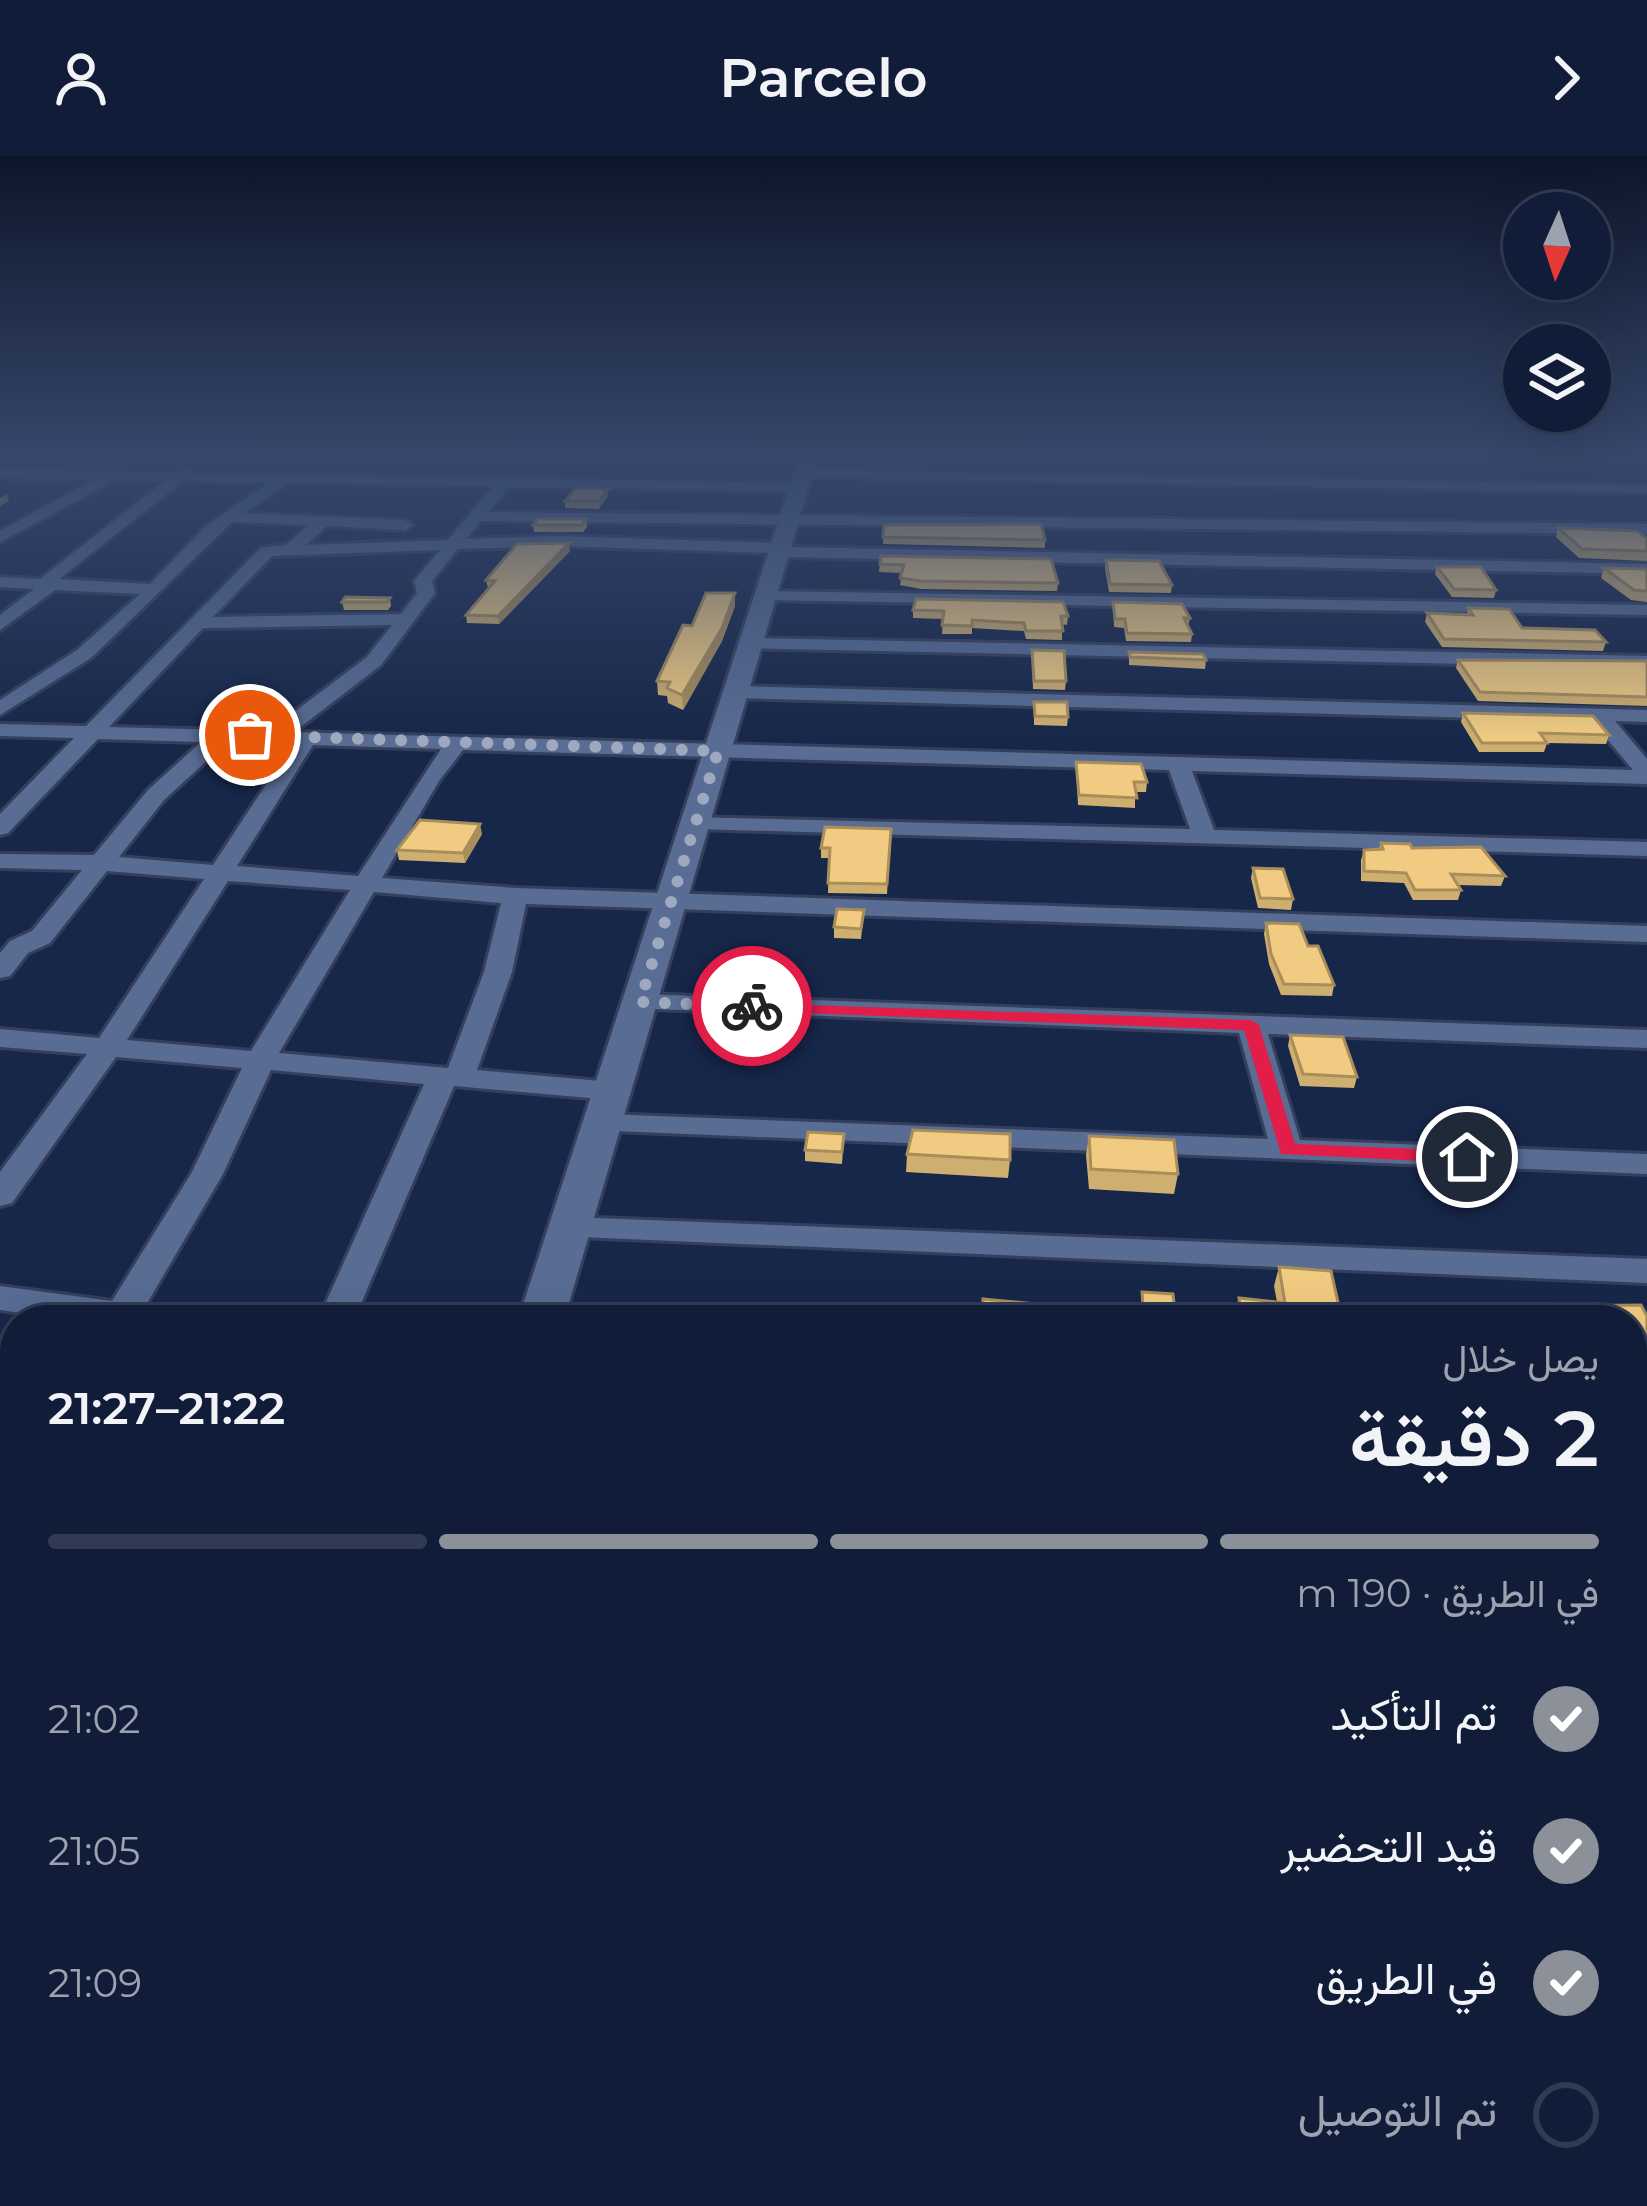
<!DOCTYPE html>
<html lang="ar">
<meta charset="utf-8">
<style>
:root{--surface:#111d38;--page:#1e2a43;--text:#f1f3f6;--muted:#9ca2ae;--line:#303b53;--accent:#8c9099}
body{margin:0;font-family:Montserrat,Vazirmatn,sans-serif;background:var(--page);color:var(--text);direction:rtl;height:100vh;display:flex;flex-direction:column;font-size:45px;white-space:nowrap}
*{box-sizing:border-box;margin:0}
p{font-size:39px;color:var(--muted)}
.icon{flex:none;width:66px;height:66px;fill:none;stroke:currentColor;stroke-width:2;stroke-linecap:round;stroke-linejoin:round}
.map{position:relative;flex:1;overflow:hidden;direction:ltr}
.details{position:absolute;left:0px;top:1149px;width:1647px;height:903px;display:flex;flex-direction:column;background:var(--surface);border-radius:48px 48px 0 0;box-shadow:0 12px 48px #0002,0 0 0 3px var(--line);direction:rtl}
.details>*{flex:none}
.needle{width:78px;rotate:183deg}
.controls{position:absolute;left:1503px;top:36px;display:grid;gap:24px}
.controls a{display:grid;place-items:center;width:108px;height:108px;border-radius:50%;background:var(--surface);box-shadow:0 12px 48px #0002,0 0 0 3px var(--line);font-size:60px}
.pin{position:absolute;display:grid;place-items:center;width:102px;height:102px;color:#fff;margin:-51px;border:6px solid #fff;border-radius:50%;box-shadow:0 3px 12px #0007}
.courier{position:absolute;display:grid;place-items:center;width:120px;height:120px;margin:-60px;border:9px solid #e11d48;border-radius:50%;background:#fff;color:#222;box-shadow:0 3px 15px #0007}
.summary em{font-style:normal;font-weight:600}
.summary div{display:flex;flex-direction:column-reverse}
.summary{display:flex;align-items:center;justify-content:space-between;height:204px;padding:0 48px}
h1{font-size:78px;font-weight:600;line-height:90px}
.bar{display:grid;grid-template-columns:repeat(4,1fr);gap:18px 12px;align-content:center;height:144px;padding:0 48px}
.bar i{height:15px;border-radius:9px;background:var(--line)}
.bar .on{background:var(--accent)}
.bar p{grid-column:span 4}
ol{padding:0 48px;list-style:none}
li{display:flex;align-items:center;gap:36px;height:132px}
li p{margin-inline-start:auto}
li .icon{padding:12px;border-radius:50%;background:var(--accent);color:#fff;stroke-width:4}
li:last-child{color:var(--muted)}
li i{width:66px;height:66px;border:6px solid var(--line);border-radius:50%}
header{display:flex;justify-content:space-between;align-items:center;height:156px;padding:0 48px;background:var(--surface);font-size:54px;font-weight:600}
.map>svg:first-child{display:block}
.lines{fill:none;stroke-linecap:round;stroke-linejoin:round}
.minor-casing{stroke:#353f5b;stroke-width:6}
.tertiary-casing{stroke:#353f5b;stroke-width:6}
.minor{fill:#586c94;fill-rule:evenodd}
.tertiary{fill:#586c94;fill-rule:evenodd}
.wall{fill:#cfaf6f}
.shaded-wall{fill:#a98e5a}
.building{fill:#f1cb81;stroke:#a98e5a;stroke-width:3}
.route{fill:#e11d48}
.done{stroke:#9ea8be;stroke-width:12;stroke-dasharray:0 21.6}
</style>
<header><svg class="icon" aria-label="forward" viewBox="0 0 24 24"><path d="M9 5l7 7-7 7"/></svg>Parcelo<svg class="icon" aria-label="person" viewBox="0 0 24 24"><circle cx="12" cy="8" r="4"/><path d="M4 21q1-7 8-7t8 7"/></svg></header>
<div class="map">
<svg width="1647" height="2050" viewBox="0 0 1647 2050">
<rect width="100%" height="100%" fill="#17274a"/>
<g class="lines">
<!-- minor casing -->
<g class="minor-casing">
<path id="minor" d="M1553,299H1647V305L1560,303Z
M185,313L192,317L800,327L807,331L800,335L509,331L488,356L1647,368V378L481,365L466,383L557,380L781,387L789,391L1647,408V418L780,401L772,397L557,390L458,393L432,425L435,437L381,509L294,576L1633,614L1592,565L736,542L726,536L736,530L1647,554V566L1615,565L1647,603V628L1192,615L1214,674L1647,686V700L696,673L688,671V661L1190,673L1169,614L463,594L439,625L382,722L515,732L1647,770V786L526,748L512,816L477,914L612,926L627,935L612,944L454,930L354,1164H318L424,928L271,914L223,1018L146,1149L172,1155L177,1164H68L0,1154V1130L112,1145L191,1018L242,912L116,901L12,1047L0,1050V1016L87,898L0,891V873L99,882L204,723L107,715L50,787L28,797L10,820L0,822V797L10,785L32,775L82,714L0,712V698L94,699L148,634L201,586L98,583L8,677L0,679V658L74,582L0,580V568L86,570L261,392L286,389L309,369L232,366L91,502L0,559V544L77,494L140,438L55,434L0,474V459L34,433L0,431V421L40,423L165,325L107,324L106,329L0,386V375L94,324L0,322V314L177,317ZM183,325L268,327L206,370L150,428L59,423ZM287,327L493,330L448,384L306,389L327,370L405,374L413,369L405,364L245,357ZM440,394L414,425L417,437L401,458L213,461L272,400ZM392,469L367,501L269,575L109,571L203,472ZM226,587L292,589L213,709L119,701L164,644ZM313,589L441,593L358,720L237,710ZM228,725L350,734L251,895L127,884ZM374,736L501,747L484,816L448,912L279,897Z
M803,314L1647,329V337L798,321Z
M766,435L1647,449V459L760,444V436Z
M751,482L1647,500V512L744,492V484Z
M640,838L1647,874V892L1268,878L1300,984L1647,998V1018L592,974L587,967L592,960L603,958L1268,983L1239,877L630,852L626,846Z
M570,1061L1647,1103V1127L558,1080L553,1072L558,1064Z
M1632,1323L1647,1324V1356L1632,1355Z
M15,1372V1432L0,1437V1377Z
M1632,1576L1647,1577V1621L1632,1620Z
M15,1870V1933L0,1939V1876Z
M1632,1936L1647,1938V1996L1632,1994Z"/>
</g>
<!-- tertiary casing -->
<g class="tertiary-casing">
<path id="tertiary" d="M800,299H818L564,1164H518Z
M232,2037H308L304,2050H228Z"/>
</g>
<!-- minor -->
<use href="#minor" class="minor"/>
<!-- tertiary -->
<use href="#tertiary" class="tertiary"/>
</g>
<!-- wall -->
<path class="wall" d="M608,333V340L599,353L565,352V345Z
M586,363L587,371L583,376H534L533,369Z
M884,369L1045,384V392L883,388Z
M1558,372L1647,382V405L1579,402L1556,381Z
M570,395L499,468L467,467L466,459L488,432L486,424Z
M881,400L1058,427L1057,435L921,433L900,429L902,417L879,416Z
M1106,404L1172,429L1171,437L1109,436L1105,412Z
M1437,411L1496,434L1494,442L1452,441L1435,418Z
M1604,412L1647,413V446L1631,444L1601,422Z
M390,442L391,450L388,454H344L342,446Z
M1113,446L1190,462L1188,471L1192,478L1191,486L1126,485L1124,472L1114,471Z
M735,450L722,485L683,554L668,547L667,540L658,539L657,525L692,470Z
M1468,452L1522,472L1606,486L1603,495L1442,491L1425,466L1427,457L1467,459Z
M913,454L1068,460L1067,469L1062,468V484L1026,483L1024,475L972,472V478H942L943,463L913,462Z
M1032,494L1066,525L1065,534L1033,533Z
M1129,496L1206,504L1205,513L1129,509Z
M1458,504L1647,505V550L1478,545L1456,512Z
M1034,546L1068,561L1067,570L1034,569Z
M1463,557L1609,579L1606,588L1547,587L1544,596H1479L1461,566Z
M1076,606L1147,626L1146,636H1135V652L1078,649Z
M891,673L887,738L828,737L829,702H821V692Z
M482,678L465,707L399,704L397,694Z
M1381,687L1412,692L1505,720L1501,730L1457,729L1461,734L1458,744H1413L1404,727L1361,725V704L1364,694L1379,693Z
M1253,712L1293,743L1291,754L1258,752L1251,722Z
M864,754L861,783L834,782V771Z
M1266,767L1308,790L1334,829L1332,840L1281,839L1269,808L1264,778Z
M1290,879L1357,921L1354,932L1300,930L1288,890Z
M844,978L842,1008L805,1005V994Z
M1089,980L1178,1018L1174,1038L1089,1033L1086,999Z
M907,998L1010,1004L1008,1022L906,1016Z
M1279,1111L1342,1164H1235L1239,1142L1277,1146L1274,1130Z
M1549,1150L1647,1160V1300H1639L1635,1307H1632V1164H1544Z
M1632,1752H1647V1921L1632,1881Z
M1532,2037H1581L1584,2050H1535Z"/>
<!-- shaded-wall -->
<path class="shaded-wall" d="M608,333V340L599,353V345Z
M7,338L9,345L0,350V342Z
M569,387L570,395L499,468L498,460Z
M735,437V450L722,485L683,554L682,539Z
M480,668L482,678L465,707L463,697Z
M8,1182L15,1196V1211L0,1228V1192Z"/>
<!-- building -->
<path class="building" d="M575,332L608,333L599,345H565Z
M538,363H586L582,369H533Z
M1041,368L1045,384L883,381L884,369Z
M1558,372L1637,375L1647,382V395L1582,393Z
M569,387L498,460L466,459L495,425L486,424L517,388Z
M881,400L1051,403L1058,427L921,425L900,422L904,409L880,408Z
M1106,404L1159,405L1172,429L1110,428Z
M1437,411H1481L1496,434L1454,433Z
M1604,412L1647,413V435L1634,434Z
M706,437H735L722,472L682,539L667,532L670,526L657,525L683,469L692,470Z
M345,441L390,442L387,446H342Z
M916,443L1063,446L1068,460H1061L1063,475H1026L1024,467L972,464V470L942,469L944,455L913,454Z
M1113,446L1182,448L1190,462H1184L1192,478L1127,477L1125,463H1115Z
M1468,452L1509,453L1522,472L1595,474L1606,486L1444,483L1427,457L1473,459Z
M1032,494L1064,495L1066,525H1034Z
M1129,496L1203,498L1206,504L1130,501Z
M1458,504L1647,505V541L1480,536Z
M1034,546H1067L1068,561L1035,560Z
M1463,557L1593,560L1609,579L1540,577L1547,587H1482Z
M1076,606L1141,608L1147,626H1134L1137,642L1079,639Z
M420,664L480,668L463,697L397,694Z
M825,671L891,673L887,728L828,727L830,692H821Z
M1381,687L1410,688L1412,692L1481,691L1505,720L1451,718L1461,734H1415L1406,717L1364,715V694L1383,693Z
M1253,712L1283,713L1293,743L1260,742Z
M837,753L864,754L861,773L834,771Z
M1266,767L1299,768L1308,790H1318L1334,829L1284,828L1271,798Z
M1290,879L1343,881L1357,921L1303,918Z
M913,974L1010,978V1004L907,998Z
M808,976L844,978L842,996L805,994Z
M1089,980L1174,984L1178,1018L1091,1013Z
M1279,1111L1331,1115L1342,1164H1241L1239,1142L1285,1147Z
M1142,1136L1173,1138L1176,1164H1144Z
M983,1143L1037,1148V1154L1106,1157V1164H983Z
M1641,1149L1647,1160V1285H1640L1643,1292L1632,1291V1164H1556L1549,1150Z
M0,1181L8,1182L0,1192Z
M1632,1752H1647V1856L1632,1816V1812H1641L1632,1788Z
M11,1871H15V1900L11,1899Z
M891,2037H978V2050H891Z
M1542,2037H1581L1584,2050H1545Z"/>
<!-- sky -->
<linearGradient id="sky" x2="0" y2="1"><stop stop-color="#0d1529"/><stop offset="0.51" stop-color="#36476b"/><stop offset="1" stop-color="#36476b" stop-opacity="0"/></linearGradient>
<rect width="1647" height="586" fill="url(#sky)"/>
<!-- route -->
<path class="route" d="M746,847L1251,864L1259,869L1295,988L1467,995L1477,1001L1467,1007L1281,998L1244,874L752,855L743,850Z"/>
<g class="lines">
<!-- done -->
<path class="done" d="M250,579L718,595L640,846L752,850"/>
</g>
</svg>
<div class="controls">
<a><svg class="needle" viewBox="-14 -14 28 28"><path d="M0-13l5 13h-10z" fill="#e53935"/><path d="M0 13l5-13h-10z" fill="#9ca2ae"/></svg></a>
<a><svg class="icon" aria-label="layers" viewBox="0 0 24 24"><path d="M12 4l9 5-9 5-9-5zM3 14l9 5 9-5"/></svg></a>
</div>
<div class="pin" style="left:250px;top:579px;background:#ea580c"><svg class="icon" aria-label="bag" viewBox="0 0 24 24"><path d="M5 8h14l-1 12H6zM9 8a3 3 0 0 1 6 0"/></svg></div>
<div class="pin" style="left:1467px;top:1001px;background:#1f2937"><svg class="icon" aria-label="home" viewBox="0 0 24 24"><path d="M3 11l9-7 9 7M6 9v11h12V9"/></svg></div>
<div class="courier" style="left:752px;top:850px"><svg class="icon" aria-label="bike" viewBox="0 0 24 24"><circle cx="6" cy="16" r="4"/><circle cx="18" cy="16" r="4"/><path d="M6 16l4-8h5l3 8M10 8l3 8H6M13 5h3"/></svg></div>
<section class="details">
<div class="summary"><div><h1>2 دقيقة</h1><p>يصل خلال</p></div><em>21:22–21:27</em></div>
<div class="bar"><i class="on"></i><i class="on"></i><i class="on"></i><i></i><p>في الطريق · 190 m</p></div>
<ol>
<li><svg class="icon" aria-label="check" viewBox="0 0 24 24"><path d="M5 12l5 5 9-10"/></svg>تم التأكيد<p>21:02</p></li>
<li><svg class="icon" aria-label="check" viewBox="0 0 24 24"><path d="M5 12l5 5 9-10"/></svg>قيد التحضير<p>21:05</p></li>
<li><svg class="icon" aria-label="check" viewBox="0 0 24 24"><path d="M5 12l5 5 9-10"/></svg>في الطريق<p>21:09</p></li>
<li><i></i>تم التوصيل</li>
</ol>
</section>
</div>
